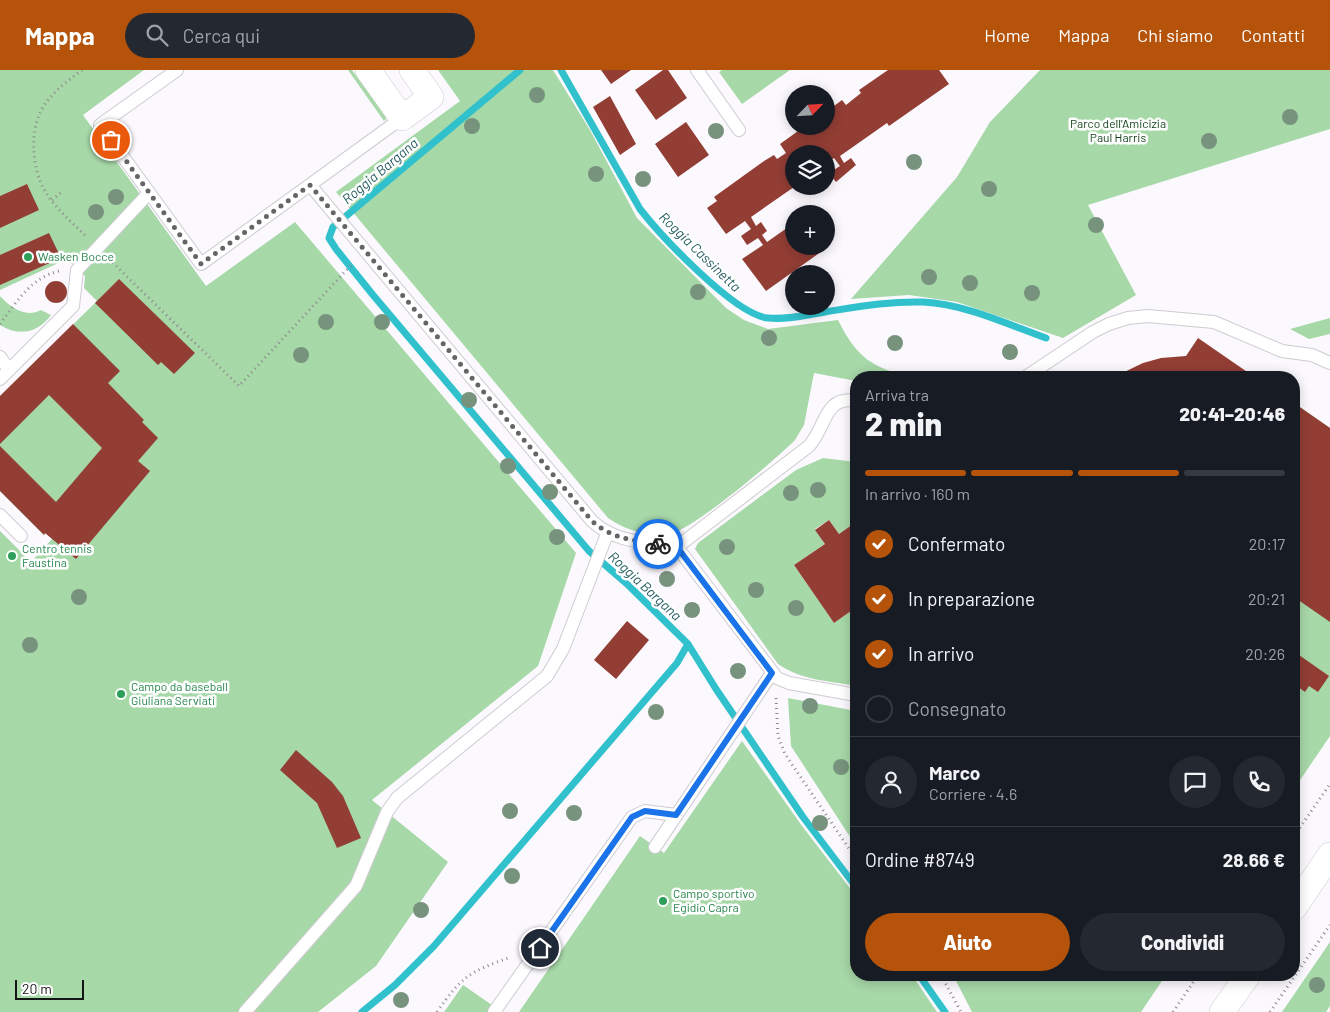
<!DOCTYPE html>
<html lang="it">
<meta charset="utf-8">
<style>
:root{--surface:#171b24;--page:#242831;--text:#f1f3f6;--muted:#9ea1a6;--line:#363941;--accent:#b45309}
body{margin:0;font-family:Barlow,sans-serif;background:var(--page);color:var(--text);height:100vh;display:flex;flex-direction:column;font-size:19px;white-space:nowrap}
*{box-sizing:border-box;margin:0}
p{font-size:16px;color:var(--muted)}
.icon{flex:none;width:28px;height:28px;fill:none;stroke:currentColor;stroke-width:2;stroke-linecap:round;stroke-linejoin:round}
.map{position:relative;flex:1;overflow:hidden}
.panel{position:absolute;left:850px;top:301px;width:450px;height:610px;display:flex;flex-direction:column;background:var(--surface);border-radius:20px;box-shadow:0 2px 12px #0003}
.panel>*{flex:none}
.needle{width:32px;rotate:65deg}
.controls{position:absolute;left:785px;top:15px;display:grid;gap:10px}
.controls a{display:grid;place-items:center;width:50px;height:50px;border-radius:50%;background:var(--surface);box-shadow:0 2px 12px #0003;font-size:25px}
.scale{position:absolute;left:15px;bottom:12px;width:69px;box-sizing:border-box;padding-left:5px;border:2px solid #151416;border-top:0;font-size:14px;line-height:18px;white-space:nowrap;color:#151416;-webkit-text-stroke:4px #fff;paint-order:stroke}
.pin{position:absolute;display:grid;place-items:center;width:42px;height:42px;color:#fff;margin:-21px;border:2px solid #fff;border-radius:50%;box-shadow:0 1px 5px #0007}
.courier{position:absolute;display:grid;place-items:center;width:50px;height:50px;margin:-25px;border:4px solid #1a73e8;border-radius:50%;background:#fff;color:#222;box-shadow:0 1px 6px #0007}
.head em{font-style:normal;font-weight:800}
.head div{display:flex;flex-direction:column-reverse}
.head{display:flex;align-items:center;justify-content:space-between;height:85px;padding:0 15px}
h1{font-size:32px;font-weight:800;line-height:38px}
.bar{display:grid;grid-template-columns:repeat(4,1fr);gap:8px 5px;align-content:center;height:60px;padding:0 15px}
.bar i{height:6px;border-radius:4px;background:var(--line)}
.bar .current{background:var(--accent)}
.bar p{grid-column:span 4}
.line{display:flex;align-items:center;gap:12px;padding:0 15px;border-top:1px solid var(--line)}
.line div{flex:1}
.round{display:grid;place-items:center;flex:none;width:52px;height:52px;border-radius:26px;background:var(--page)}
ol{padding:0 15px;list-style:none}
li{display:flex;align-items:center;gap:15px;height:55px}
li p{margin-inline-start:auto}
li .icon{padding:5px;border-radius:50%;background:var(--accent);color:#fff;stroke-width:4}
li:last-child{color:var(--muted)}
li i{width:28px;height:28px;border:2px solid var(--line);border-radius:50%}
.cta{display:flex;gap:10px;margin-top:auto;padding:10px 15px}
.cta a{flex:1;height:58px;border-radius:30px;background:var(--accent);color:#fff;font-size:20px;font-weight:800;line-height:58px;text-align:center}
.cta a+a{background:var(--page);color:var(--text)}
header{display:flex;align-items:center;gap:30px;box-sizing:border-box;height:70px;padding:0 25px;background:var(--accent);color:#fff}
header strong{font-size:24px}
nav{display:flex;gap:28px;margin-inline-start:auto;font-size:18px}
.search{width:350px;height:45px;background:var(--page);display:flex;align-items:center;gap:12px;box-sizing:border-box;padding:0 18px;border-radius:28px;color:var(--muted);font-size:19px}
.map>svg:first-child{display:block}
.green{fill:#a7d8a8}
.lines{fill:none;stroke-linecap:round;stroke-linejoin:round}
.stream{stroke:#31c1cd;stroke-width:7}
.building{fill:#933e35}
.service-casing{stroke:#cdccd0;stroke-width:14}
.minor-casing{stroke:#cdccd0;stroke-width:26}
.path{stroke:#8a898c;stroke-width:3;stroke-dasharray:1 4;stroke-linecap:butt}
.service{stroke:#fff;stroke-width:12}
.minor{stroke:#fff;stroke-width:25}
.tree{fill:#77927d}
.done{stroke:#666467;stroke-width:5;stroke-dasharray:0 9}
.route{stroke:#1a73e8;stroke-width:6}
.leisure-dot{fill:#2e9e5b;stroke:#fff;stroke-width:2}
.labels{text-anchor:middle;stroke-width:5;stroke-linejoin:round;paint-order:stroke}
.park-label{font-size:12px;fill:#0b3e14;stroke:#fff}
.leisure-label{font-size:12px;fill:#27864d;stroke:#fff;text-anchor:start}
.water-label{font-size:14px;font-style:italic;fill:#255d62;stroke:#fff}
</style>
<header>
<strong>Mappa</strong>
<div class="search"><svg class="icon" aria-label="search" viewBox="0 0 24 24"><circle cx="10" cy="10" r="6"/><path d="M15 15l6 6"/></svg>Cerca qui</div>
<nav><a>Home</a><a>Mappa</a><a>Chi siamo</a><a>Contatti</a></nav>
</header>
<div class="map">
<svg width="1330" height="942" viewBox="0 0 1330 942">
<rect width="100%" height="100%" fill="#fbf9fe"/>
<!-- green -->
<path class="green" d="M0,0H144L83,45L206,216L295,152L576,483L538,596L372,730L448,792L376,896L318,942H0V461L31,492L52,469L46,463L44,465L0,421V326L97,231L84,218L85,206L67,189L0,220Z
M348,0H352L387,48L384,51Z
M438,0H553L590,60L637,148L726,238L744,250L768,259L838,250C857,288 872,298 913,307L856,308V311L814,303L804,355L795,370C774,391 695,458 670,464C650,468 623,459 608,448L336,122L460,31Z
M722,0H790L742,34L719,2Z
M1040,0H1330V59L1088,135L1136,225L1063,268L957,232L909,225L851,229L957,107L990,52Z
M0,226C11,238 26,248 41,240L51,245C38,263 19,267 0,255Z
M1330,248V264L1309,269L1290,259Z
M1294,333L1330,358V666L1294,719Z
M823,388L856,392V452L839,464L829,450L815,459L825,474L794,495L834,553L851,541L856,549V616C830,611 800,610 778,594L695,479L698,473L796,400Z
M788,628L856,641V776L791,676Z
M742,671L802,756L856,826V905H912L937,942H519L640,766L664,783Z
M1330,872V936L1326,942H1282Z
M953,905H1166L1141,942H972Z
M463,915L502,942H444Z"/>
<g class="lines">
<!-- stream -->
<path class="stream" d="M520,0L333,157L329,168L336,179L373,225L589,481L626,513L688,574L716,619L803,747L856,817
M561,0L640,139C661,166 735,245 768,248C787,250 806,245 825,242C857,237 889,231 923,232C965,234 1007,254 1046,268
M919,905L945,942
M362,942L395,915L434,876L677,593L688,574"/>
</g>
<!-- building -->
<path class="building" d="M601,0H631L611,14Z
M663,0H668L687,28L656,50L635,20Z
M888,0H939L949,14L889,56L887,53L840,86L844,93L851,88L856,95L836,112L829,103L840,96L834,88L826,94V84H794V117L751,147L756,156L761,152L767,161L762,165L767,172L794,153V176H823L825,179L766,221L742,189L763,175L758,168L747,175L741,166L751,159L745,151L726,164L707,138L717,131L714,127L764,91L774,85L777,89L786,83L780,74L805,56H826V42L842,30L846,35L861,23L859,20Z
M610,26L636,74L620,85L593,37Z
M686,52L709,85L678,107L655,74Z
M27,114L39,140L0,158V126Z
M49,163L61,188L0,215V185Z
M119,209L195,283L174,304L161,292L158,295L95,233Z
M45 222a11 11 0 1 1 22 0a11 11 0 1 1-22 0Z
M73,254L120,301L108,313L144,350L142,352L158,368L138,391L150,401L76,489L45,463L44,465L0,421V376L56,432L102,378L49,325L0,374V326Z
M1198,268L1256,308H1112L1143,293L1161,288L1186,286Z
M1294,333L1330,358V552L1294,527Z
M829,450L839,464L856,452V549L851,541L834,553L794,495L825,474L815,460Z
M627,551L649,570L616,609L594,590Z
M1299,585L1329,606L1318,622L1309,616L1305,622L1294,614V593Z
M296,680L332,712L343,726L361,768L337,778L317,733L280,700Z"/>
<g class="lines">
<!-- service casing -->
<g class="service-casing">
<path id="service" d="M177,0L100,55L201,194L402,48
M697,0L739,60
M310,115L592,451C615,473 647,472 677,477L809,376C826,358 824,325 856,331
M0,287L9,300
M1024,308L1093,262L1109,254L1128,248L1148,246L1214,252L1282,281L1312,285L1330,293
M0,309L73,236L77,200L149,123
M0,445L21,466
M677,477L777,608L789,613L856,625
M655,777L772,603
M245,942L356,816L387,742L397,728L547,606L563,579L607,464
M494,942L632,747L645,741L676,745"/>
</g>
<!-- minor casing -->
<g class="minor-casing">
<path id="minor" d="M368,0L402,48L431,27L412,0
M1294,838L1330,785
M1222,942L1248,905"/>
</g>
<!-- path -->
<path class="path" d="M82,0C69,10 55,20 45,34C28,58 31,101 48,126C59,141 72,153 85,165
M52,130L63,121
M109,189L239,316L353,193
M0,254C17,231 31,208 59,201
M776,628L778,666L785,684L856,789
M1294,766L1330,714
M941,905L961,942
M437,942C462,906 469,902 511,887
M1173,942L1198,905
M1270,942L1330,855"/>
<!-- service -->
<use href="#service" class="service"/>
<!-- minor -->
<use href="#minor" class="minor"/>
</g>
<!-- trees -->
<g class="tree">
<circle cx="537" cy="25" r="8"/>
<circle cx="1290" cy="47" r="8"/>
<circle cx="472" cy="56" r="8"/>
<circle cx="716" cy="61" r="8"/>
<circle cx="1209" cy="71" r="8"/>
<circle cx="914" cy="92" r="8"/>
<circle cx="596" cy="104" r="8"/>
<circle cx="643" cy="109" r="8"/>
<circle cx="989" cy="119" r="8"/>
<circle cx="116" cy="127" r="8"/>
<circle cx="96" cy="142" r="8"/>
<circle cx="1096" cy="155" r="8"/>
<circle cx="929" cy="207" r="8"/>
<circle cx="970" cy="213" r="8"/>
<circle cx="698" cy="222" r="8"/>
<circle cx="1032" cy="223" r="8"/>
<circle cx="326" cy="252" r="8"/>
<circle cx="382" cy="252" r="8"/>
<circle cx="769" cy="268" r="8"/>
<circle cx="895" cy="273" r="8"/>
<circle cx="1010" cy="282" r="8"/>
<circle cx="301" cy="285" r="8"/>
<circle cx="469" cy="330" r="8"/>
<circle cx="508" cy="396" r="8"/>
<circle cx="818" cy="420" r="8"/>
<circle cx="550" cy="422" r="8"/>
<circle cx="791" cy="423" r="8"/>
<circle cx="557" cy="467" r="8"/>
<circle cx="727" cy="477" r="8"/>
<circle cx="667" cy="509" r="8"/>
<circle cx="756" cy="520" r="8"/>
<circle cx="79" cy="527" r="8"/>
<circle cx="796" cy="538" r="8"/>
<circle cx="692" cy="540" r="8"/>
<circle cx="30" cy="575" r="8"/>
<circle cx="738" cy="601" r="8"/>
<circle cx="810" cy="636" r="8"/>
<circle cx="656" cy="642" r="8"/>
<circle cx="841" cy="697" r="8"/>
<circle cx="510" cy="741" r="8"/>
<circle cx="574" cy="743" r="8"/>
<circle cx="820" cy="753" r="8"/>
<circle cx="512" cy="806" r="8"/>
<circle cx="421" cy="840" r="8"/>
<circle cx="1317" cy="915" r="8"/>
<circle cx="401" cy="930" r="8"/>
</g>
<g class="lines">
<!-- done -->
<path class="done" d="M111,70L201,194L310,115L592,451C612,469 633,470 658,474"/>
<!-- route -->
<path class="route" d="M540,878L632,747L645,741L676,745L772,603L677,477L658,474"/>
</g>
<!-- markers -->
<g class="leisure-dot">
<circle cx="28" cy="187" r="5"/>
<circle cx="12" cy="486" r="5"/>
<circle cx="121" cy="624" r="5"/>
<circle cx="663" cy="831" r="5"/>
</g>
<g class="labels">
<!-- park labels -->
<g class="park-label">
<text x="1118" y="58">Parco dell'Amicizia<tspan x="1118" dy="14">Paul Harris</tspan></text>
</g>
<!-- leisure labels -->
<g class="leisure-label">
<text x="38" y="191">Wasken Bocce</text>
<text x="22" y="483">Centro tennis<tspan x="22" dy="14">Faustina</tspan></text>
<text x="131" y="621">Campo da baseball<tspan x="131" dy="14">Giuliana Serviati</tspan></text>
<text x="673" y="828">Campo sportivo<tspan x="673" dy="14">Egidio Capra</tspan></text>
</g>
<!-- water labels -->
<g class="water-label">
<text transform="translate(380 101) rotate(-40)" y="5">Roggia Bargana</text>
<text transform="translate(700 182) rotate(44)" y="5">Roggia Cassinetta</text>
<text transform="translate(645 516) rotate(43)" y="5">Roggia Bargana</text>
</g>
</g>
</svg>
<div class="controls">
<a><svg class="needle" viewBox="-14 -14 28 28"><path d="M0-13l5 13h-10z" fill="#e53935"/><path d="M0 13l5-13h-10z" fill="#9ea1a6"/></svg></a>
<a><svg class="icon" aria-label="layers" viewBox="0 0 24 24"><path d="M12 4l9 5-9 5-9-5zM3 14l9 5 9-5"/></svg></a>
<a>+</a>
<a>−</a>
</div>
<div class="scale">20 m</div>
<div class="pin" style="left:111px;top:70px;background:#ea580c"><svg class="icon" aria-label="bag" viewBox="0 0 24 24"><path d="M5 8h14l-1 12H6zM9 8a3 3 0 0 1 6 0"/></svg></div>
<div class="pin" style="left:540px;top:878px;background:#1f2937"><svg class="icon" aria-label="home" viewBox="0 0 24 24"><path d="M3 11l9-7 9 7M6 9v11h12V9"/></svg></div>
<div class="courier" style="left:658px;top:474px"><svg class="icon" aria-label="bike" viewBox="0 0 24 24"><circle cx="6" cy="16" r="4"/><circle cx="18" cy="16" r="4"/><path d="M6 16l4-8h5l3 8M10 8l3 8H6M13 5h3"/></svg></div>
<section class="panel">
<div class="head"><div><h1>2 min</h1><p>Arriva tra</p></div><em>20:41–20:46</em></div>
<div class="bar"><i class="current"></i><i class="current"></i><i class="current"></i><i></i><p>In arrivo · 160 m</p></div>
<ol>
<li><svg class="icon" aria-label="check" viewBox="0 0 24 24"><path d="M5 12l5 5 9-10"/></svg>Confermato<p>20:17</p></li>
<li><svg class="icon" aria-label="check" viewBox="0 0 24 24"><path d="M5 12l5 5 9-10"/></svg>In preparazione<p>20:21</p></li>
<li><svg class="icon" aria-label="check" viewBox="0 0 24 24"><path d="M5 12l5 5 9-10"/></svg>In arrivo<p>20:26</p></li>
<li><i></i>Consegnato</li>
</ol>
<div class="line" style="height:90px"><a class="round"><svg class="icon" aria-label="person" viewBox="0 0 24 24"><circle cx="12" cy="8" r="4"/><path d="M4 21q1-7 8-7t8 7"/></svg></a><div><b>Marco</b><p>Corriere · 4.6</p></div><a class="round"><svg class="icon" aria-label="chat" viewBox="0 0 24 24"><path d="M4 5h16v11H9l-5 4z"/></svg></a><a class="round"><svg class="icon" aria-label="phone" viewBox="0 0 24 24"><path d="M5 4h4l2 5-3 2q2 4 5 5l2-3 5 2v4C11 20 4 13 5 4z"/></svg></a></div>
<div class="line" style="height:65px"><div>Ordine #8749</div><b>28.66 €</b></div>
<div class="cta"><a>Aiuto</a><a>Condividi</a></div>
</section>
</div>
